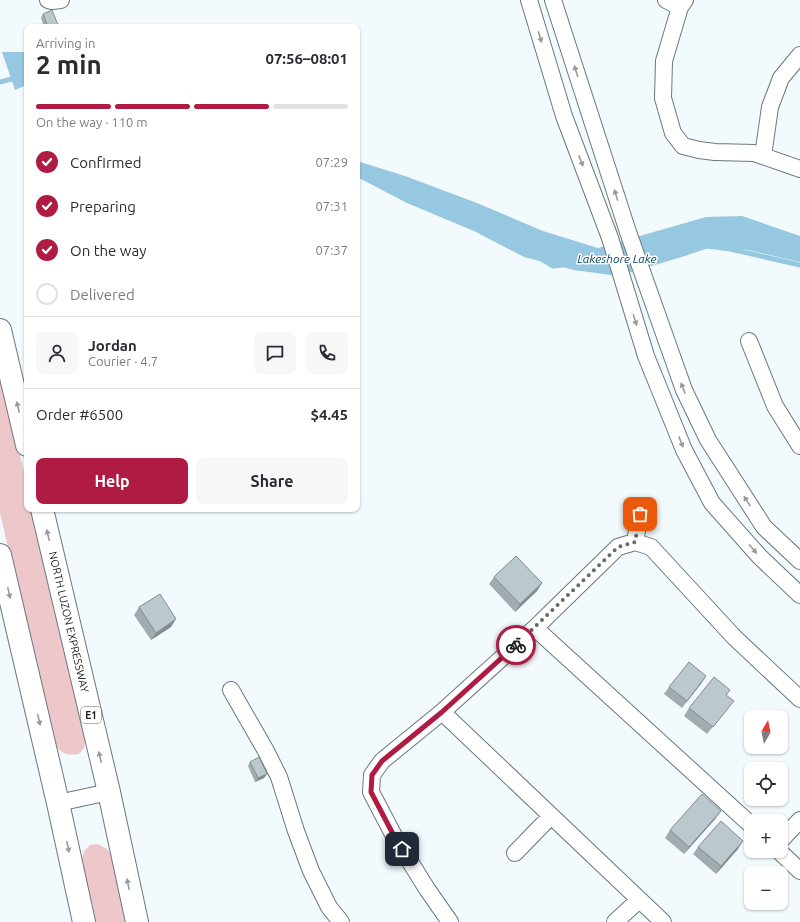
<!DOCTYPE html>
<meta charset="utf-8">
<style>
:root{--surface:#fff;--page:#f7f7f7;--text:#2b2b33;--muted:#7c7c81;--line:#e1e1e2;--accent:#af1b42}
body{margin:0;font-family:Ubuntu,sans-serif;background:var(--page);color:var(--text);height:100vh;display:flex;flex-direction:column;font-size:15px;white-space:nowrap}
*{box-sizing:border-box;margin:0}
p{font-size:13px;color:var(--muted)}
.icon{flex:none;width:22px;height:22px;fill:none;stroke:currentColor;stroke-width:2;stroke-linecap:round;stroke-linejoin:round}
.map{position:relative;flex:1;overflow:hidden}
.drawer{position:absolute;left:24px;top:24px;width:336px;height:488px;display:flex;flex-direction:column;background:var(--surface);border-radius:8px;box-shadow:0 1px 3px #0004}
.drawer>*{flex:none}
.needle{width:26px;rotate:10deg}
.fabs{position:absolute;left:744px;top:710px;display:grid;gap:8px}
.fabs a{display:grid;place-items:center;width:44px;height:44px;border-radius:8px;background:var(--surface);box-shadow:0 1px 3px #0004;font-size:20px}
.pin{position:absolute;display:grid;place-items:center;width:34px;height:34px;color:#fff;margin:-17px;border-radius:8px;box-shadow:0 2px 6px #0006}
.courier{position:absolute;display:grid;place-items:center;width:40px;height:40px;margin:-20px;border:3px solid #af1b42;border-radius:50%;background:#fff;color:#222;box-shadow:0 1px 5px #0007}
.overview em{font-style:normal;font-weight:600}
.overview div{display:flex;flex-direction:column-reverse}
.overview{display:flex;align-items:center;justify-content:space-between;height:68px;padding:0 12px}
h1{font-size:26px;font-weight:600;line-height:30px}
.bar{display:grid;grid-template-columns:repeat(4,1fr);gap:6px 4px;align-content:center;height:48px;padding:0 12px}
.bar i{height:5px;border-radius:3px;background:var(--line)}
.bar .active{background:var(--accent)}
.bar p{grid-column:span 4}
.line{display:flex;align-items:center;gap:10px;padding:0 12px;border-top:1px solid var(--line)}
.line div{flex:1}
.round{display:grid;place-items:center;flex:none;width:42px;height:42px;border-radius:8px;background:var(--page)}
ol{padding:0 12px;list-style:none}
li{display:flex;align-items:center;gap:12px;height:44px}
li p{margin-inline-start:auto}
li .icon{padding:4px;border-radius:50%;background:var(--accent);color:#fff;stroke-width:4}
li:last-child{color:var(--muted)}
li i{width:22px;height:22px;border:2px solid var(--line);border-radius:50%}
.button{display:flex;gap:8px;margin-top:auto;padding:8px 12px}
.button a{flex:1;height:46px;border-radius:8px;background:var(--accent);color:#fff;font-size:16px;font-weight:600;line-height:46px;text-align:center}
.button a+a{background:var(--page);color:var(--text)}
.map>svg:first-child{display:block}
.green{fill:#edc7ca}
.water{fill:#97c8e1}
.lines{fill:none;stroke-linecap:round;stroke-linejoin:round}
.stream{stroke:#97c8e1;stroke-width:5}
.minor-casing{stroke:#6b777d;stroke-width:18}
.highway-casing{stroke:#6b777d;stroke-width:24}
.minor{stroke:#fff;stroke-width:16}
.highway{stroke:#fff;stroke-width:22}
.wall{fill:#a1acb1}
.shaded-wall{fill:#838c90}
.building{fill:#bbc8ce;stroke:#838c90}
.oneway{fill:#989a9b}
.done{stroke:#656b6e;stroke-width:4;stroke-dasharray:0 7.2}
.route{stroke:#af1b42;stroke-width:5}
.labels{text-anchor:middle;stroke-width:3;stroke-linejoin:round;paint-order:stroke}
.shield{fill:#fff;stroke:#5e6263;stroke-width:1}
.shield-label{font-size:10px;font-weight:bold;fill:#191e20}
.street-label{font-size:11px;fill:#191e20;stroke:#fff}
.water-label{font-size:12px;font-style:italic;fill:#064963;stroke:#fff}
</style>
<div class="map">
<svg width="800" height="922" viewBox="0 0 800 922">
<rect width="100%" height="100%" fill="#f2fafe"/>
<!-- green -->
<path class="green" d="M0,373L27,484V509H33L86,736L84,748L79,754C67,756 62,753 54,745L0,513Z
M98,844L107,849L111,855L126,922H93L81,862L84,851L90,845Z"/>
<!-- water -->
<path class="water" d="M2,52H27V85L15,90Z
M357,161L405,176L477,203L543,231L598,248L706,217L742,216L800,236V262L748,250L714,246L685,256L618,276L574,270L524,257L474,231L407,203L357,177Z"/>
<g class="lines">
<!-- stream -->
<path class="stream" d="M0,82L27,75
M707,246L730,249L800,265
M543,260L553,266L563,265"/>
<!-- minor casing -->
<g class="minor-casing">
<path id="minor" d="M48,0L52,1L61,0
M529,0L564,116L610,238L646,356L684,450L712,503L759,556L800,595
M553,0L628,232L684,390L708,440L764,527L800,561
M666,0L680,7
M685,0L680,7L664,61L663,98L673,133L683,146L699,150L715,152L754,153L800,169
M763,156L770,107L781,78L800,55
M749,341L775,406L800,446
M635,542L640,514
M535,628L751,825
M231,690L266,751L279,777L296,831L311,871L329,907L341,922
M442,712L663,922
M58,803L109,792
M781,840L800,820
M779,851L800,871
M515,853L551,816
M450,922L427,889L394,836L371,792L372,775L382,761L442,712L535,628L618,547L635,542L651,547L734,637L800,699
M615,922L639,900"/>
</g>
<!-- highway casing -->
<g class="highway-casing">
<path id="highway" d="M0,330L27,445
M42,509L109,792L137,922
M0,555L58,803L84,922"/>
</g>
<!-- minor -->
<use href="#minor" class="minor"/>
<!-- highway -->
<use href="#highway" class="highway"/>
</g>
<!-- wall -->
<path class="wall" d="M43,14L57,27H44L41,18Z
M494,577L542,583L537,591L515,612L489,584Z
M139,607L171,627L151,640L134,615Z
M706,676L682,708L664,694L669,687Z
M727,695L728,708L707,734L684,716L689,708Z
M250,762L267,774L264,778L255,782L248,766Z
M716,818L684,854L665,838L670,830Z
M698,847L738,849L716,874L693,854Z"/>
<!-- shaded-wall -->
<path class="shaded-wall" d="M542,583L537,591L515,612L520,604Z
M176,619L171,627L151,640L156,633Z
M706,676L701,684L682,708L687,701Z
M267,774L264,778L255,782L258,778Z
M721,811L716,818L684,854L689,847Z
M743,841L738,849L716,874L721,866Z"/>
<!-- building -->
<path class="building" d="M52,10L58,25L53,27H48L43,14Z
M516,556L542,583L520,604L494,577Z
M160,594L176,619L156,633L139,607Z
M689,662L706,676L687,701L669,687Z
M714,677L730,690L726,695L734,701L713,727L689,708Z
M259,757L267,774L258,778L250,762Z
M702,794L721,811L689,847L670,830Z
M721,821L743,841L721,866L698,847Z"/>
<!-- one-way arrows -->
<defs><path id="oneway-solid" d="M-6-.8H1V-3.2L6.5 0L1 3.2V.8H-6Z"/></defs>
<g class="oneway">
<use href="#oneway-solid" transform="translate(540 37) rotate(73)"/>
<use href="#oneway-solid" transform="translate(576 71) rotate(-108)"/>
<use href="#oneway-solid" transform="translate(581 161) rotate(69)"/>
<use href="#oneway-solid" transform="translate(616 195) rotate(-108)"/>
<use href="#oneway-solid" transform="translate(635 320) rotate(73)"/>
<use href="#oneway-solid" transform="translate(683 388) rotate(-111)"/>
<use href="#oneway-solid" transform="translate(18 407) rotate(-103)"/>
<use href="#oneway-solid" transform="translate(681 442) rotate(69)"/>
<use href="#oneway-solid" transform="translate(747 501) rotate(-123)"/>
<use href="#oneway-solid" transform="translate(48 535) rotate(-103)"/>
<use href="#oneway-solid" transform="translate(753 549) rotate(49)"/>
<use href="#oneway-solid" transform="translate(9 593) rotate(77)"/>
<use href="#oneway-solid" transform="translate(39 720) rotate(77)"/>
<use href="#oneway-solid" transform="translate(100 757) rotate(-103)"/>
<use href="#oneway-solid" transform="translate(68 847) rotate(78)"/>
<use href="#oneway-solid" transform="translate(128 884) rotate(-102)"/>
</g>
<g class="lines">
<!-- done -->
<path class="done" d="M516,645L618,547L635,542L640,514"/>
<!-- route -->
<path class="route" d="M402,849L394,836L371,792L372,775L382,761L442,712L516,645"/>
</g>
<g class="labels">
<!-- shield labels -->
<rect class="shield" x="81" y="707" width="20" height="16" rx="3"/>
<g class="shield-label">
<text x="91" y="719">E1</text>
</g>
<!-- street labels -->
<g class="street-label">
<text transform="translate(69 622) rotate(77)" y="4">NORTH LUZON EXPRESSWAY</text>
</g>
<!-- water labels -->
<g class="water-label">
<text x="617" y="263">Lakeshore Lake</text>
</g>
</g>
</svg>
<div class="fabs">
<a><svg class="needle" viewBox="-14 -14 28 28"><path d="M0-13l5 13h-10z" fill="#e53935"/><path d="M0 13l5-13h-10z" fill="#7c7c81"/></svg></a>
<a><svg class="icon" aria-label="locate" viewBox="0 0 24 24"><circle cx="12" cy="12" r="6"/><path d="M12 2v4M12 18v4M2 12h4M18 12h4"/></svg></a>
<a>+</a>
<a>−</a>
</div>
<div class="pin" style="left:640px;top:514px;background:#ea580c"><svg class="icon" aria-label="bag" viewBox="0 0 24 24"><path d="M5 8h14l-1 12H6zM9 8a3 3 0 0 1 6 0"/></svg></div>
<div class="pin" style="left:402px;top:849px;background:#1f2937"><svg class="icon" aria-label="home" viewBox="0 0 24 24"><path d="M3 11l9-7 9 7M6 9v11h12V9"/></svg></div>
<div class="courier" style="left:516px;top:645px"><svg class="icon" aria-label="bike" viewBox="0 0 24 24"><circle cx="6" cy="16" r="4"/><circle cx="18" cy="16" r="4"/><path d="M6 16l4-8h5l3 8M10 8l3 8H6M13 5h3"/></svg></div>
<section class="drawer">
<div class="overview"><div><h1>2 min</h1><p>Arriving in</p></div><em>07:56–08:01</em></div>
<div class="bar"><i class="active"></i><i class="active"></i><i class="active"></i><i></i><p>On the way · 110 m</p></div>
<ol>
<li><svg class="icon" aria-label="check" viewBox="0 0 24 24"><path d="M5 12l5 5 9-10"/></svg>Confirmed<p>07:29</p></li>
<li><svg class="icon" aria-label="check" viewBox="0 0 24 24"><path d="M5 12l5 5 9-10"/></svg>Preparing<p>07:31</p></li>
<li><svg class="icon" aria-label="check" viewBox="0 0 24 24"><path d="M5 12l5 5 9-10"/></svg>On the way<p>07:37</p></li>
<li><i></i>Delivered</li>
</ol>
<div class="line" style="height:72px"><a class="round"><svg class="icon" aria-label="person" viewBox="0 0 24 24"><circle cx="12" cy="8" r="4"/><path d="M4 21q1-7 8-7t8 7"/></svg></a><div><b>Jordan</b><p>Courier · 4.7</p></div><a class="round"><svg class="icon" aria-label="chat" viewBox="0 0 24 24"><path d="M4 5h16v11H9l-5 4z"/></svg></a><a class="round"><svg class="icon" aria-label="phone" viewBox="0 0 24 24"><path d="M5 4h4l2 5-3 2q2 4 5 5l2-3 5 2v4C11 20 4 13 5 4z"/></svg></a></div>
<div class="line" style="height:52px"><div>Order #6500</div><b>$4.45</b></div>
<div class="button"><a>Help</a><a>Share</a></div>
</section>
</div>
